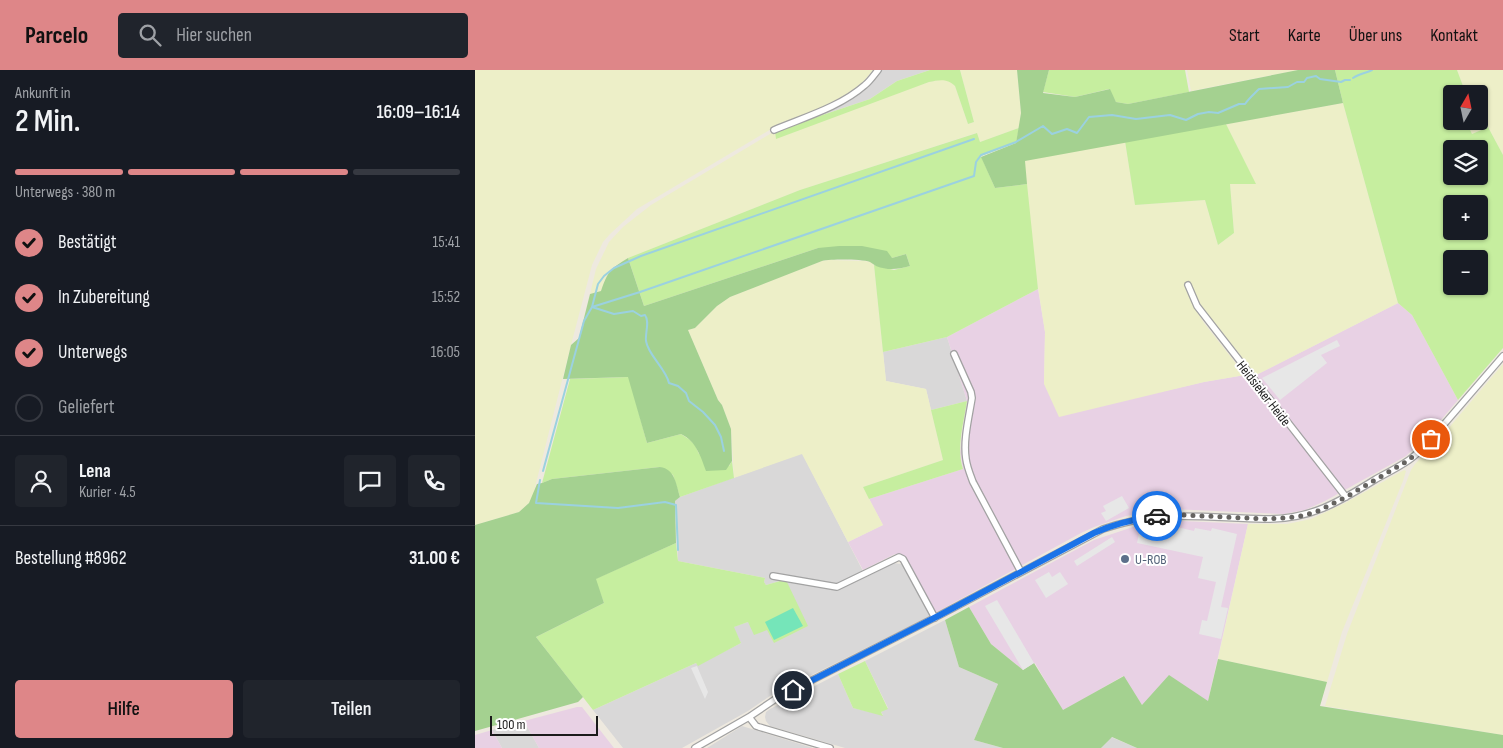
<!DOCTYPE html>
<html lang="de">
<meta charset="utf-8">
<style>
:root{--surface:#171b24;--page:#20242c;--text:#f1f3f6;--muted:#9ea1a6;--line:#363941;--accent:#de8688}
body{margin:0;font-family:"Sofia Sans Condensed",sans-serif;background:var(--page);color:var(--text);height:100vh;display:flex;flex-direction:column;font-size:19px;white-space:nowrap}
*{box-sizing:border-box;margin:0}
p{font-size:16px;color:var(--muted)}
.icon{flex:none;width:28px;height:28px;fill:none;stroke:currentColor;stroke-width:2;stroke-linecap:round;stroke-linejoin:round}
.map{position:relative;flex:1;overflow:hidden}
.drawer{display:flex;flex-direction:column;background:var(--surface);width:475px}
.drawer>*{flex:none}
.needle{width:32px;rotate:9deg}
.buttons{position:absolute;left:968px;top:15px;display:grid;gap:10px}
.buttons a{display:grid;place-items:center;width:45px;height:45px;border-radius:5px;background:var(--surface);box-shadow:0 1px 4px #0004;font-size:25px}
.scale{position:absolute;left:15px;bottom:12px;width:108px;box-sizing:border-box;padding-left:5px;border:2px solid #1b1b1b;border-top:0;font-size:14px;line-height:18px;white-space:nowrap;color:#1b1b1b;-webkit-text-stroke:4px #fff;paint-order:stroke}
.pin{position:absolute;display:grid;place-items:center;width:42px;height:42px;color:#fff;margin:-21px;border:2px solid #fff;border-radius:50%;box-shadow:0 1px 5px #0007}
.courier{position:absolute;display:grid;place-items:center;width:50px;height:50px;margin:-25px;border:4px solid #1a73e8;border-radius:50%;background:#fff;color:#222;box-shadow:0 1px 6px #0007}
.overview em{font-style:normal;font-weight:600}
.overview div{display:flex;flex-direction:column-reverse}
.overview{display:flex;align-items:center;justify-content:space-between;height:85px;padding:0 15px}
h1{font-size:32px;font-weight:600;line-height:38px}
.bar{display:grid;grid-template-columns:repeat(4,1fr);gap:8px 5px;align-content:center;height:60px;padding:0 15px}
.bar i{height:6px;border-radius:4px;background:var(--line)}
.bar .selected{background:var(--accent)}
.bar p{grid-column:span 4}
.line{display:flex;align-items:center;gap:12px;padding:0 15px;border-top:1px solid var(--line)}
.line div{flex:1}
.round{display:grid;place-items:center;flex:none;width:52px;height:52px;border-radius:5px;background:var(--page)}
ol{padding:0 15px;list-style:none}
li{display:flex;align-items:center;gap:15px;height:55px}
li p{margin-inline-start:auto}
li .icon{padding:5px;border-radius:50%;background:var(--accent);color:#111;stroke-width:4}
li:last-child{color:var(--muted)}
li i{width:28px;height:28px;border:2px solid var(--line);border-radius:50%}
.cta{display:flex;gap:10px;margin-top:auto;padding:10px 15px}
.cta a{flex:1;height:58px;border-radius:5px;background:var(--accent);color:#111;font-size:20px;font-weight:600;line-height:58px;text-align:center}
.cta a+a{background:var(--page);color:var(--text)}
header{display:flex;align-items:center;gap:30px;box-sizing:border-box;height:70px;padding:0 25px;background:var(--accent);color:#111}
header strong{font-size:24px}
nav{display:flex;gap:28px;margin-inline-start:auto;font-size:18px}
.search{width:350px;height:45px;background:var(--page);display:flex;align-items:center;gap:12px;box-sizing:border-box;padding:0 18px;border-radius:5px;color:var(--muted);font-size:19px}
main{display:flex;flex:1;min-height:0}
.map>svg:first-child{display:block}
.residential{fill:#d9d8d8}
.industrial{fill:#e8d1e4}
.farmland{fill:#edefc8}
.grass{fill:#c6ee9f;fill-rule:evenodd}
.forest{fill:#a4d190}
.pitch{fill:#75e5b9}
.parking{fill:#e7e7e7}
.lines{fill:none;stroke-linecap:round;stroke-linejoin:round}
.stream{stroke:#9bd1e0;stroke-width:2}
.street-casing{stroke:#a2a2a2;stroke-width:8}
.street{stroke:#fff;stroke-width:5.5}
.done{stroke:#656360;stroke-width:5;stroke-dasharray:0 9}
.route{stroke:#1a73e8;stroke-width:6}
.service-dot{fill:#5c6f8a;stroke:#fff;stroke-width:2}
.labels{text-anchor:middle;stroke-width:4;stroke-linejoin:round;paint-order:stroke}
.street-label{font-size:14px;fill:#1b1b1b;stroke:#fff}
.service-label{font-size:14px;fill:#4e5e75;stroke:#fff;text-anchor:start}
</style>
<header>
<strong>Parcelo</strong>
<div class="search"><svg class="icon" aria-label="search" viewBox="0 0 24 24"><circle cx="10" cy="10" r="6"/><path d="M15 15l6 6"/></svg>Hier suchen</div>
<nav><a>Start</a><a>Karte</a><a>Über uns</a><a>Kontakt</a></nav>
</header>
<main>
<section class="drawer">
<div class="overview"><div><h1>2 Min.</h1><p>Ankunft in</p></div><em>16:09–16:14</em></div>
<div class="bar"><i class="selected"></i><i class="selected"></i><i class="selected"></i><i></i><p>Unterwegs · 380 m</p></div>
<ol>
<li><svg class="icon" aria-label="check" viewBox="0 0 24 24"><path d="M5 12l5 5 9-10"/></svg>Bestätigt<p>15:41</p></li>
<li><svg class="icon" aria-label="check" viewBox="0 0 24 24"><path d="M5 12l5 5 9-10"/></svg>In Zubereitung<p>15:52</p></li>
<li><svg class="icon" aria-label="check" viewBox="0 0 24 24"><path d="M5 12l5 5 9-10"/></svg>Unterwegs<p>16:05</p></li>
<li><i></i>Geliefert</li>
</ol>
<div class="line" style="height:90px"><a class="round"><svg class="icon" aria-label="person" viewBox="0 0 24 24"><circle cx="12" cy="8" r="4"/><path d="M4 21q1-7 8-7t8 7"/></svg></a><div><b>Lena</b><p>Kurier · 4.5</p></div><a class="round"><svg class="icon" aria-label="chat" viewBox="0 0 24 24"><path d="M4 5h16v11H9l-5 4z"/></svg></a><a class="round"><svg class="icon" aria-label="phone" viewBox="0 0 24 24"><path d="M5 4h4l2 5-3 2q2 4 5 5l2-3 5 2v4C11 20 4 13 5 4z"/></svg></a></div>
<div class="line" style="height:65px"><div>Bestellung #8962</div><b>31.00 €</b></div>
<div class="cta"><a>Hilfe</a><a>Teilen</a></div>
</section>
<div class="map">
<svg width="1028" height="678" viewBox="0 0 1028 678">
<rect width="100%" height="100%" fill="#eee9df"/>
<!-- residential -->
<path class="residential" d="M406,0H455L422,11L395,29L341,47L379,27L394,15Z
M472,267L492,331L456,340L451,319L411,311L408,282Z
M327,383L391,507L418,493L426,494L430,497L455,546L295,626L273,641L207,678H148L118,640L221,593L223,595L266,573L258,557L273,552L305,511L291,515L289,512L290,508L203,491L200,431L205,427Z
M470,550L484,597L523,614L499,670L528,678H370L295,656L291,651L290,647L291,642L295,639L363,604L378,638L408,645L406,642L413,638L390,591Z
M49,651L64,678H27L17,660Z
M267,656L338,678H232Z
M636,667L662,678H626Z"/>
<!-- industrial -->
<path class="industrial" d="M563,219L570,262L569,314L685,322L729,312L770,305H781L923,233L937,245L983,330L954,364L931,386L850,431L830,440L809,444L696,439L651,446L619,457L606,463L460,543L429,486L420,484L388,500L373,472L408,455L394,429L488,399L485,383L488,358L492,331L472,267Z
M707,451L773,454L733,631L667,635L648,606L588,641L560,593L548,600L516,574L494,537L619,470L661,456Z
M102,637H107L139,678H64L49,651Z
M17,660L27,678H0V665Z"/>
<!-- farmland -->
<path class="farmland" d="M0,0H398L388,12L374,23L346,38L298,58L162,139L135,164L128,172L117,195L96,275L58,425L54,433L44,442L0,455Z
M485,0H542L546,43L544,58L505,72L501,63L325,120L153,188L138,197L131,208L126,221L115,224L121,199L134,172L148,157L176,135L300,61L454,12L464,10H470L476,12L480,16L493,54L499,52Z
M712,0H823L716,21Z
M982,0H1028V85L1013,57L997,64L991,51H1004V24H991Z
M868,33L923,233L781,305L727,237L716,217L712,219L718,235L729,253L770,305L729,312L584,347L569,314L570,262L561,204L549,91L650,71L660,135L730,130L743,175L759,163L755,114L780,113L751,54Z
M354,190L389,191L396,192L399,195L411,311L451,319L468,390L388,417L408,455L373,472L327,384L259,408L256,359L247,335L243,330L213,260L220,258L242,236L255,227L318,202L347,191Z
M1028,294V665L850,636L872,564L936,400L940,394L966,367Z
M929,400L931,401L928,411L867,562L852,612L743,589L773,454H812L836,449L870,433Z"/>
<!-- grass -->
<path class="grass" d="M455,0H485L499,52L493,54L480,16C472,8 464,10 454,12L301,69L300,61L395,29L422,11Z
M574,0H710L714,22L653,34L641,32L634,19L600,27L568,22Z
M860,0H982L991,24H976V51H991L997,64L1013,57L1028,85V278L983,330L937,245L923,233L868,33ZM976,79H1004V106H976ZM976,134H1004V161H976ZM976,189H1004V216H976Z
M751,54L781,114H755L759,163L743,175L730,130L660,135L650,71Z
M544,58L541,73L506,86L520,118L552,114L563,219L472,267L408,282L399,195L419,200L435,196L431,184L417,188L343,178L169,236L153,188L325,120L502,63L505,72Z
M154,307L172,373L206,364L215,370L220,375L224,384L254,396L257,391L259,408L205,427L198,405L185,397L77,409L67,413L95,309Z
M492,331C489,352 481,378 488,399L394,429L388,417L468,390L456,340Z
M201,473L203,491L290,508L289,512L291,515L305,511L312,512L333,556L299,573L292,560L279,565L273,552L259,557L266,573L223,596L221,593L118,640L61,567L129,533L120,509Z
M390,591L413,639L406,642L408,646L378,638L363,604Z"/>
<!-- forest -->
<path class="forest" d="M542,0H574L568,23L600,27L635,19L641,32L653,34L823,0H860L868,33L550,91L552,114L520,118L506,87L541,73L546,43Z
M364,176H387L412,181L417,188L431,184L435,196C423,199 414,201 401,196C399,195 397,193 395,192C386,189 357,189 347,191L255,227L242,236L220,258L213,260L243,330L247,335L256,359L257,391L251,400L231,401C226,387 221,371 206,364L172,373L153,307L88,309L96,275L104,268L115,224L126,221C133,201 135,199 153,188L169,236L343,178Z
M185,397C200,399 201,414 205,427L200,431L201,473L121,509L129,533L61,567L108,627L103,632L0,661V455L44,442L54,433L62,414L67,413L77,409Z
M494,537L516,574L548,600L559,593L588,640L649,606L667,635L694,605L733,631L743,589L852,612L845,636L1028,665V678H662L637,667L626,678H528L499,670L523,614L484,597L470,550Z"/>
<!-- pitch -->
<path class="pitch" d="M318,538L328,556L299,570L290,552Z"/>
<!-- parking -->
<path class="parking" d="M862,270L865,276L846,285L852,293L805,330L787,308Z
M647,426L654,438L631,451L626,443L631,441L628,436Z
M690,456L701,459L702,457L719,461L720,458L736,461L737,458L762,464L746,537L753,538L746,569L724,564L727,550L732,551L741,512L723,508L728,487L662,473L665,459L671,460L672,458L683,461L684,458L689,459Z
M637,467L640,472L602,496L599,491Z
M574,502L577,507L585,502L593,514L571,528L560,510Z
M522,530L559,593L548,600L510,536Z
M222,596L233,622L230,629L216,598Z"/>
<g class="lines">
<!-- stream -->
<path class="stream" d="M878,8C884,4 891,3 897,0
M117,237L165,222L499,106L501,92L506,85L541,72L568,56L577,64L592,59L602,63L614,47L637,45L661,49L695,45L711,50L723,44L734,42L743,43L764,34H770C774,28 779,24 784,19L813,17L822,12H829L832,8L841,6L845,9L866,12L870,10H875
M117,237L139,244L158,241L166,246L170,245C175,252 170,262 171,271C173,285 191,299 194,313L203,316L211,323L214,331L228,342L240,355L246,367L249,381
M68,401L109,251L117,237L123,214L129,206L139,198L166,186L499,69
M65,410L61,433L143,438L190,432L201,435L203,480"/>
<!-- street casing -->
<g class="street-casing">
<path id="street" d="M299,60C330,47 365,37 390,15C395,11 399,5 403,0
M713,215L722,236L871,427
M479,284L496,322L497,328C494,347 488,370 491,389C492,397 495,404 498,412L546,502
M298,506L362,517L424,487L428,489L460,548
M274,647L281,656L284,657L355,678
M220,678L274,647L302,628L465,545L628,459C685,439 732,448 789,449C835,450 864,432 901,409C912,403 924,397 934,390C948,380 960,365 971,352C990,330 1009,308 1028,286"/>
</g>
<!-- street -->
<use href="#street" class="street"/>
</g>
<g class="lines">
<!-- done -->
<path class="done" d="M682,446L708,445L790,449L810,448L826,446L841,442L871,427L934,390L956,369"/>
<!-- route -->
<path class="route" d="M318,620L465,545L619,463C639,454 660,449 682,446"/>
</g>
<!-- markers -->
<circle class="service-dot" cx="650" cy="489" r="5"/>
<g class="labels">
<!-- street labels -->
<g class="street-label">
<text transform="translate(789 323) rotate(52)" y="5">Heidsieker Heide</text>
</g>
<!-- service labels -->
<g class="service-label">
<text x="660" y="494">U-ROB</text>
</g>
</g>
</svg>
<div class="buttons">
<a><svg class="needle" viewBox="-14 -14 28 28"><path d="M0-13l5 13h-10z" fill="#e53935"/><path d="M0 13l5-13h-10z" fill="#9ea1a6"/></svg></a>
<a><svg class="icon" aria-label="layers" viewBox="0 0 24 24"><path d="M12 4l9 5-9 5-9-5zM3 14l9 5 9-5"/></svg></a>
<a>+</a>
<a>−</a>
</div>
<div class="scale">100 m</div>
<div class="pin" style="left:956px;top:369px;background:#ea580c"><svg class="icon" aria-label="bag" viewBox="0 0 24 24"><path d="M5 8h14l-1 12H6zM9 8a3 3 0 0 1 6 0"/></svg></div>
<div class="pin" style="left:318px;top:620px;background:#1f2937"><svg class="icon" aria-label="home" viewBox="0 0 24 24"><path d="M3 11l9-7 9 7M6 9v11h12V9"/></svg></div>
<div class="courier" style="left:682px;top:446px"><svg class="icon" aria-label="car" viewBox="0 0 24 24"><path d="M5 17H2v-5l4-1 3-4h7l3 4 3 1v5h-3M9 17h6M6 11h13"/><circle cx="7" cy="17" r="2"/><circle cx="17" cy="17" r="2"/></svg></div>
</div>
</main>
